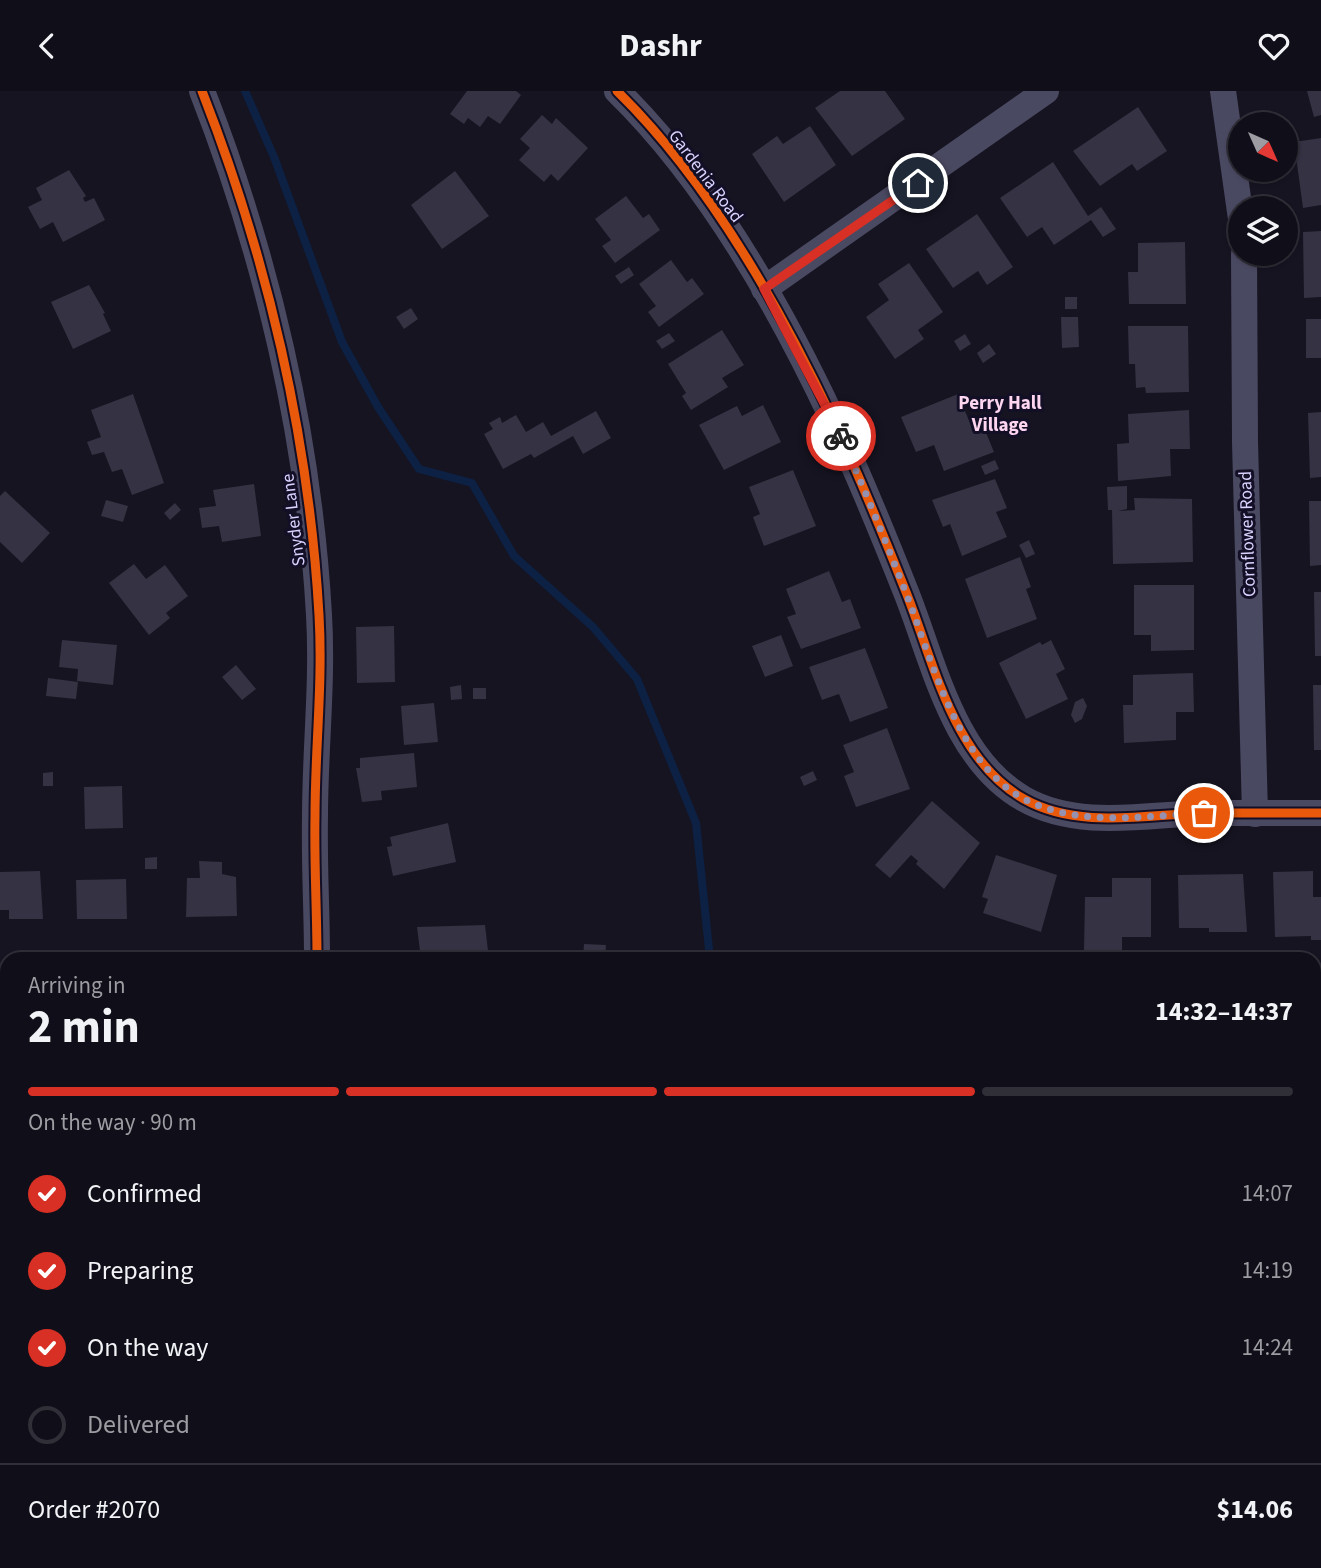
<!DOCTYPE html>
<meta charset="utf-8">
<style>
:root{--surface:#100f19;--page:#1e1d26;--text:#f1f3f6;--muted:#9c9ca2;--line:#302f38;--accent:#d93025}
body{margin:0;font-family:"Source Sans 3",sans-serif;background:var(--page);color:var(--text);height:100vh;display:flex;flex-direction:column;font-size:26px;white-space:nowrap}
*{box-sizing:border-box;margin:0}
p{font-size:23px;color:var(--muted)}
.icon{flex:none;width:38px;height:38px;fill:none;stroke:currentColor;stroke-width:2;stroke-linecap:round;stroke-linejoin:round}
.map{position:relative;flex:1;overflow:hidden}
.panel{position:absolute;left:0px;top:861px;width:1321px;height:616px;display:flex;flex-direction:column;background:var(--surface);border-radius:21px 21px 0 0;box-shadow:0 2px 5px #0004,0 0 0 2px var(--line)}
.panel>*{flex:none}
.needle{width:46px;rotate:135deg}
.buttons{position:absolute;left:1228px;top:21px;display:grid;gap:14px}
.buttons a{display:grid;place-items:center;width:70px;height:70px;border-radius:50%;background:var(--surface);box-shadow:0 2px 5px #0004,0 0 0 2px var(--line);font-size:35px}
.pin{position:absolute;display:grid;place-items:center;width:60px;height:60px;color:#fff;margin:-30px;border:4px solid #fff;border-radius:50%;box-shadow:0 2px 7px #0007}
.courier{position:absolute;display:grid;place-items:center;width:70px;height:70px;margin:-35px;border:5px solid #d93025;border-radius:50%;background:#fff;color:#222;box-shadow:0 2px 9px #0007}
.summary em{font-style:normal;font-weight:700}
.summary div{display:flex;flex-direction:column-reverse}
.summary{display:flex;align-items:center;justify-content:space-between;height:119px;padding:0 28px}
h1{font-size:46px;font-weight:700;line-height:52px}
.bar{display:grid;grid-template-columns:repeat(4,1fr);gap:10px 7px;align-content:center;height:84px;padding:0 28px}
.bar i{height:9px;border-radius:5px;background:var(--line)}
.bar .on{background:var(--accent)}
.bar p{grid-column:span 4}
.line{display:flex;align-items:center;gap:18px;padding:0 28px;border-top:2px solid var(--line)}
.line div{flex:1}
ol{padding:0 28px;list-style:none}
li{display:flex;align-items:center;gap:21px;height:77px}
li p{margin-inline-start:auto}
li .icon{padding:7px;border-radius:50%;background:var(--accent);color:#fff;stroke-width:4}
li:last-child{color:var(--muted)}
li i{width:38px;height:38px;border:4px solid var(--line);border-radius:50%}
header{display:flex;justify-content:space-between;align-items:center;height:91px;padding:0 28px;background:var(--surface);font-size:32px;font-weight:700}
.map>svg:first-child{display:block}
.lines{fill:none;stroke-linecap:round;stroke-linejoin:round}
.stream{stroke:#0d2144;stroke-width:8}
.building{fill:#343243}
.minor{stroke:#4a4962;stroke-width:26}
.cycleway-casing{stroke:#130f26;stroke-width:13}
.cycleway{stroke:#e8590c;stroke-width:9}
.done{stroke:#9591b1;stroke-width:7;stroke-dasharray:0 12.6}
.route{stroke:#d93025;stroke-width:9}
.labels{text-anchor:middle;stroke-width:6;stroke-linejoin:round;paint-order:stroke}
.street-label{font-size:18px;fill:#d9d4ff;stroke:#130f26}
.neighbourhood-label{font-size:19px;font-weight:bold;fill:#ffd6f0;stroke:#130f26}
</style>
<header><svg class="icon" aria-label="back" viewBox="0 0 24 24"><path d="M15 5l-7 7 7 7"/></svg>Dashr<svg class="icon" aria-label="heart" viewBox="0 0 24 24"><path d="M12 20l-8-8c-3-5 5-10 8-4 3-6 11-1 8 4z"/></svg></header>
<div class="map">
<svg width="1321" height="1477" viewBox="0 0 1321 1477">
<rect width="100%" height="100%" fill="#161421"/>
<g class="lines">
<!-- stream -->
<path class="stream" d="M245,0L274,66L342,251L378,316L419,378L472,392L514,465L593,536L637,588L696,732L710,868
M1120,1470L1122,1477"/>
</g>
<!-- building -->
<path class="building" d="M467,0H516L521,4L500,33L488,25L480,36L468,27L464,33L450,23Z
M840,0H885L905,28L852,65L815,17Z
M1307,0H1321V24L1314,26Z
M1138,16L1167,60L1137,80L1132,73L1100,95L1073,60Z
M542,24L552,33L556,27L588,57L558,90L551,83L544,91L519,69L530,57L520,48Z
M810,35L836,74L784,111L752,63L777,45L783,53Z
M1321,47V114L1303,117L1294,51Z
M1053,71L1088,125L1101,116L1116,138L1103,146L1091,129L1054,154L1042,136L1027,146L1000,107Z
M69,79L86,105L83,107L85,111L94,107L105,129L63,151L53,131L40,138L28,116L42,109L36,97Z
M455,80L489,125L442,158L411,114Z
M626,105L643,127L649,123L660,139L615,172L602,155L611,149L595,128Z
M977,123L1013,176L987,194L978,180L953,197L926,158Z
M1321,140V206L1304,207L1303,141Z
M1185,151L1186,213H1129L1128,181H1138V152Z
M671,169L687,191L692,187L704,203L659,236L648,221L656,215L639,193Z
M909,172L943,221L918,239L924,248L895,268L866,226L889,209L878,193Z
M629,176L634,184L621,193L615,185Z
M89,194L105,222L103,223L111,240L73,258L51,211Z
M1065,206H1077V218H1065Z
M411,217L418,228L404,238L396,226Z
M1061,226H1078L1079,256L1062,257Z
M1306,228H1321V267H1306Z
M1128,235H1188L1189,301L1146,302L1145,296L1136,297L1135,273H1129Z
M722,239L744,274L722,287L728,296L691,319L682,305L686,302L668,273Z
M669,242L675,250L662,258L656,250Z
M965,243L971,253L960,260L954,250Z
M989,253L996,263L983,272L977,262Z
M133,303L164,392L132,404L122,378L112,381L104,361L92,364L87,351L101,346L91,319Z
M958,303L970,332L980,327L994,361L944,380L934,354L916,361L901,326Z
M763,314L781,351L724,379L699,334L737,315L742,325Z
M1189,319L1190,358H1170L1171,385L1118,390L1117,353L1129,352L1128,323Z
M596,320L611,347L583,363L573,345L534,367L531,363L503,378L484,343L493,338L489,332L500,326L502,332L516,324L526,341L543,331L551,345Z
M1321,321V386L1310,387L1308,322Z
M995,369L999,378L985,384L981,375Z
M793,379L816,435L764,455L753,426L760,423L749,396Z
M995,388L1007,417L996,421L1007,446L962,465L950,433L943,436L932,409Z
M254,393L261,445L222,451L219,435L202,437L199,417L216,415L213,399Z
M1127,395V418L1118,420L1135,419L1134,407L1192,408L1193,471L1113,473L1112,419H1108L1107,396Z
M5,400L50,442L22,472L0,451V405Z
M106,409L128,415L123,431L101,425Z
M1309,410H1321V474L1310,475Z
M175,412L181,419L170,429L164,422Z
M1029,449L1035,463L1026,467L1019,454Z
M1020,466L1031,496L1026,498L1037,528L987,547L965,488Z
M134,473L146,488L165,474L188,505L166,522L170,527L149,544L109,492Z
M829,480L842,511L850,508L861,537L801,558L787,526L796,523L786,498Z
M1134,494H1194V559L1151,560V544H1134Z
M1314,501H1321V565H1315Z
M394,535L395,591L357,592L356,536Z
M781,544L793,575L765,586L752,555Z
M62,549L117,554L113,594L77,590L78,578L59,576Z
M1051,549L1065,578L1056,583L1068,608L1026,628L999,572L1040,551L1042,554Z
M865,557L888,617L850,631L839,603L822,609L809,576Z
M236,574L256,598L242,609L222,586Z
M1193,582L1194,621H1176V649L1124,652L1123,614H1133V584Z
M48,587L78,591L76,608L46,605Z
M461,594L462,608L451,609L450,596Z
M1313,594H1321V659H1314Z
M473,597H486V608H473Z
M1083,607L1087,615L1082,628L1075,632L1071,624L1075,611Z
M434,612L438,651L404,654L401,615Z
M887,637L910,698L856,716L844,685L854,681L843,654Z
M414,662L417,696L381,700L382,709L362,711L356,677H360V667Z
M813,680L817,689L804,695L800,686Z
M53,681V695H43V682Z
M122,695L123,737L85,738L84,696Z
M932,710L980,752L944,798L916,773L918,770L911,764L890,787L875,774Z
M448,732L456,771L393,785L387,756L392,755L390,746Z
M996,764L1057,784L1041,841L983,822L988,808L982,806Z
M157,766V778H145V767Z
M199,770L222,771V783L236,786L237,825L186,826L187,787H200Z
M40,780L43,828H9V819H0V781Z
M1313,780V806H1321V849H1311V845L1275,846L1273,781Z
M1243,783L1247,841H1209V837H1179L1178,784Z
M1112,787H1151V846H1122V859H1084L1085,806H1112Z
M126,788L127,828H77L76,789Z
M485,834L489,868H421L417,836Z
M584,853L606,854L605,868H583Z
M1314,1350L1321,1353V1397L1314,1394Z
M7,1470H46L39,1477H14Z"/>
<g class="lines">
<!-- minor -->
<path class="minor" d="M202,0C267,166 309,346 319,524C323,592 315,658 315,725C314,773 317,820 317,868
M617,0C707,88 780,216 833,329C860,386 883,443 906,501C934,571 953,668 1024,708C1077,738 1144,724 1202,722C1242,722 1281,722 1321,722
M1223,0L1241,128
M1244,163L1245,351L1255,723
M764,198L1046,0
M0,893H7
M327,1470L328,1477"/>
<!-- cycleway casing -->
<g class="cycleway-casing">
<path id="cycleway" d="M202,0C267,166 309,346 319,524C323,592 315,658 315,725C314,773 317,820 317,868
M617,0C707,88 780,216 833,329C860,386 883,443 906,501C934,571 953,668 1024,708C1077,738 1144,724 1202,722C1242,722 1281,722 1321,722"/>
</g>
<!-- cycleway -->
<use href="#cycleway" class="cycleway"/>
</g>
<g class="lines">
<!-- done -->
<path class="done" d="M841,345C863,395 884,446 904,497C931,564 956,674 1026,709C1080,736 1146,725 1204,722"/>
<!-- route -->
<path class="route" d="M841,345L764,198L918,92"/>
</g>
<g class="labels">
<!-- street labels -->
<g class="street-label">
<text transform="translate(706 85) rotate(53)" y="6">Gardenia Road</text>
<text transform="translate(293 429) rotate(-97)" y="6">Snyder Lane</text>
<text transform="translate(1247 443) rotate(-92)" y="6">Cornflower Road</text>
</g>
<!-- neighbourhood labels -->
<g class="neighbourhood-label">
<text x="1000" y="318">Perry Hall<tspan x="1000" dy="22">Village</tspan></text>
</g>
</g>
</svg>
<div class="buttons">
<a><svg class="needle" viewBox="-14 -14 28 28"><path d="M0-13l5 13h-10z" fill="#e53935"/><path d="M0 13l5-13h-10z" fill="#9c9ca2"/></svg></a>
<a><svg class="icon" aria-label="layers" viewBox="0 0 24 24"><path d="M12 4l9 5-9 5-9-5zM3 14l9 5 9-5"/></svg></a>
</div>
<div class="pin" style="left:1204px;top:722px;background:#ea580c"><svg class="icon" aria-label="bag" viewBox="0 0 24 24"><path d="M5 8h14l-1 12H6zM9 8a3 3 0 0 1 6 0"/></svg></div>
<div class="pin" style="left:918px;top:92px;background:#1f2937"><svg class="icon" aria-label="home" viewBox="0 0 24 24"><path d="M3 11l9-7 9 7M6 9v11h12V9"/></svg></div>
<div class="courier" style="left:841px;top:345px"><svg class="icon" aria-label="bike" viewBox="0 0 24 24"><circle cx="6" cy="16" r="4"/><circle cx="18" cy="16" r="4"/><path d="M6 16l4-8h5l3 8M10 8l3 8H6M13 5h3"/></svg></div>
<section class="panel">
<div class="summary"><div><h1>2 min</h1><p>Arriving in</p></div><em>14:32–14:37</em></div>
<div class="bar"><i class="on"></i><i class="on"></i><i class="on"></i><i></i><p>On the way · 90 m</p></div>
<ol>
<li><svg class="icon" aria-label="check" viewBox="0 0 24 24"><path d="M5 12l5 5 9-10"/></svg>Confirmed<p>14:07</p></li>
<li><svg class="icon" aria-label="check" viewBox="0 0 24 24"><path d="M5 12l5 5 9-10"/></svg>Preparing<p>14:19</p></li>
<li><svg class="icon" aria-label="check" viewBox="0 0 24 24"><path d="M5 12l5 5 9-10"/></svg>On the way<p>14:24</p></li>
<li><i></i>Delivered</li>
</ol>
<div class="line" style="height:91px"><div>Order #2070</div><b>$14.06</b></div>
</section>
</div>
